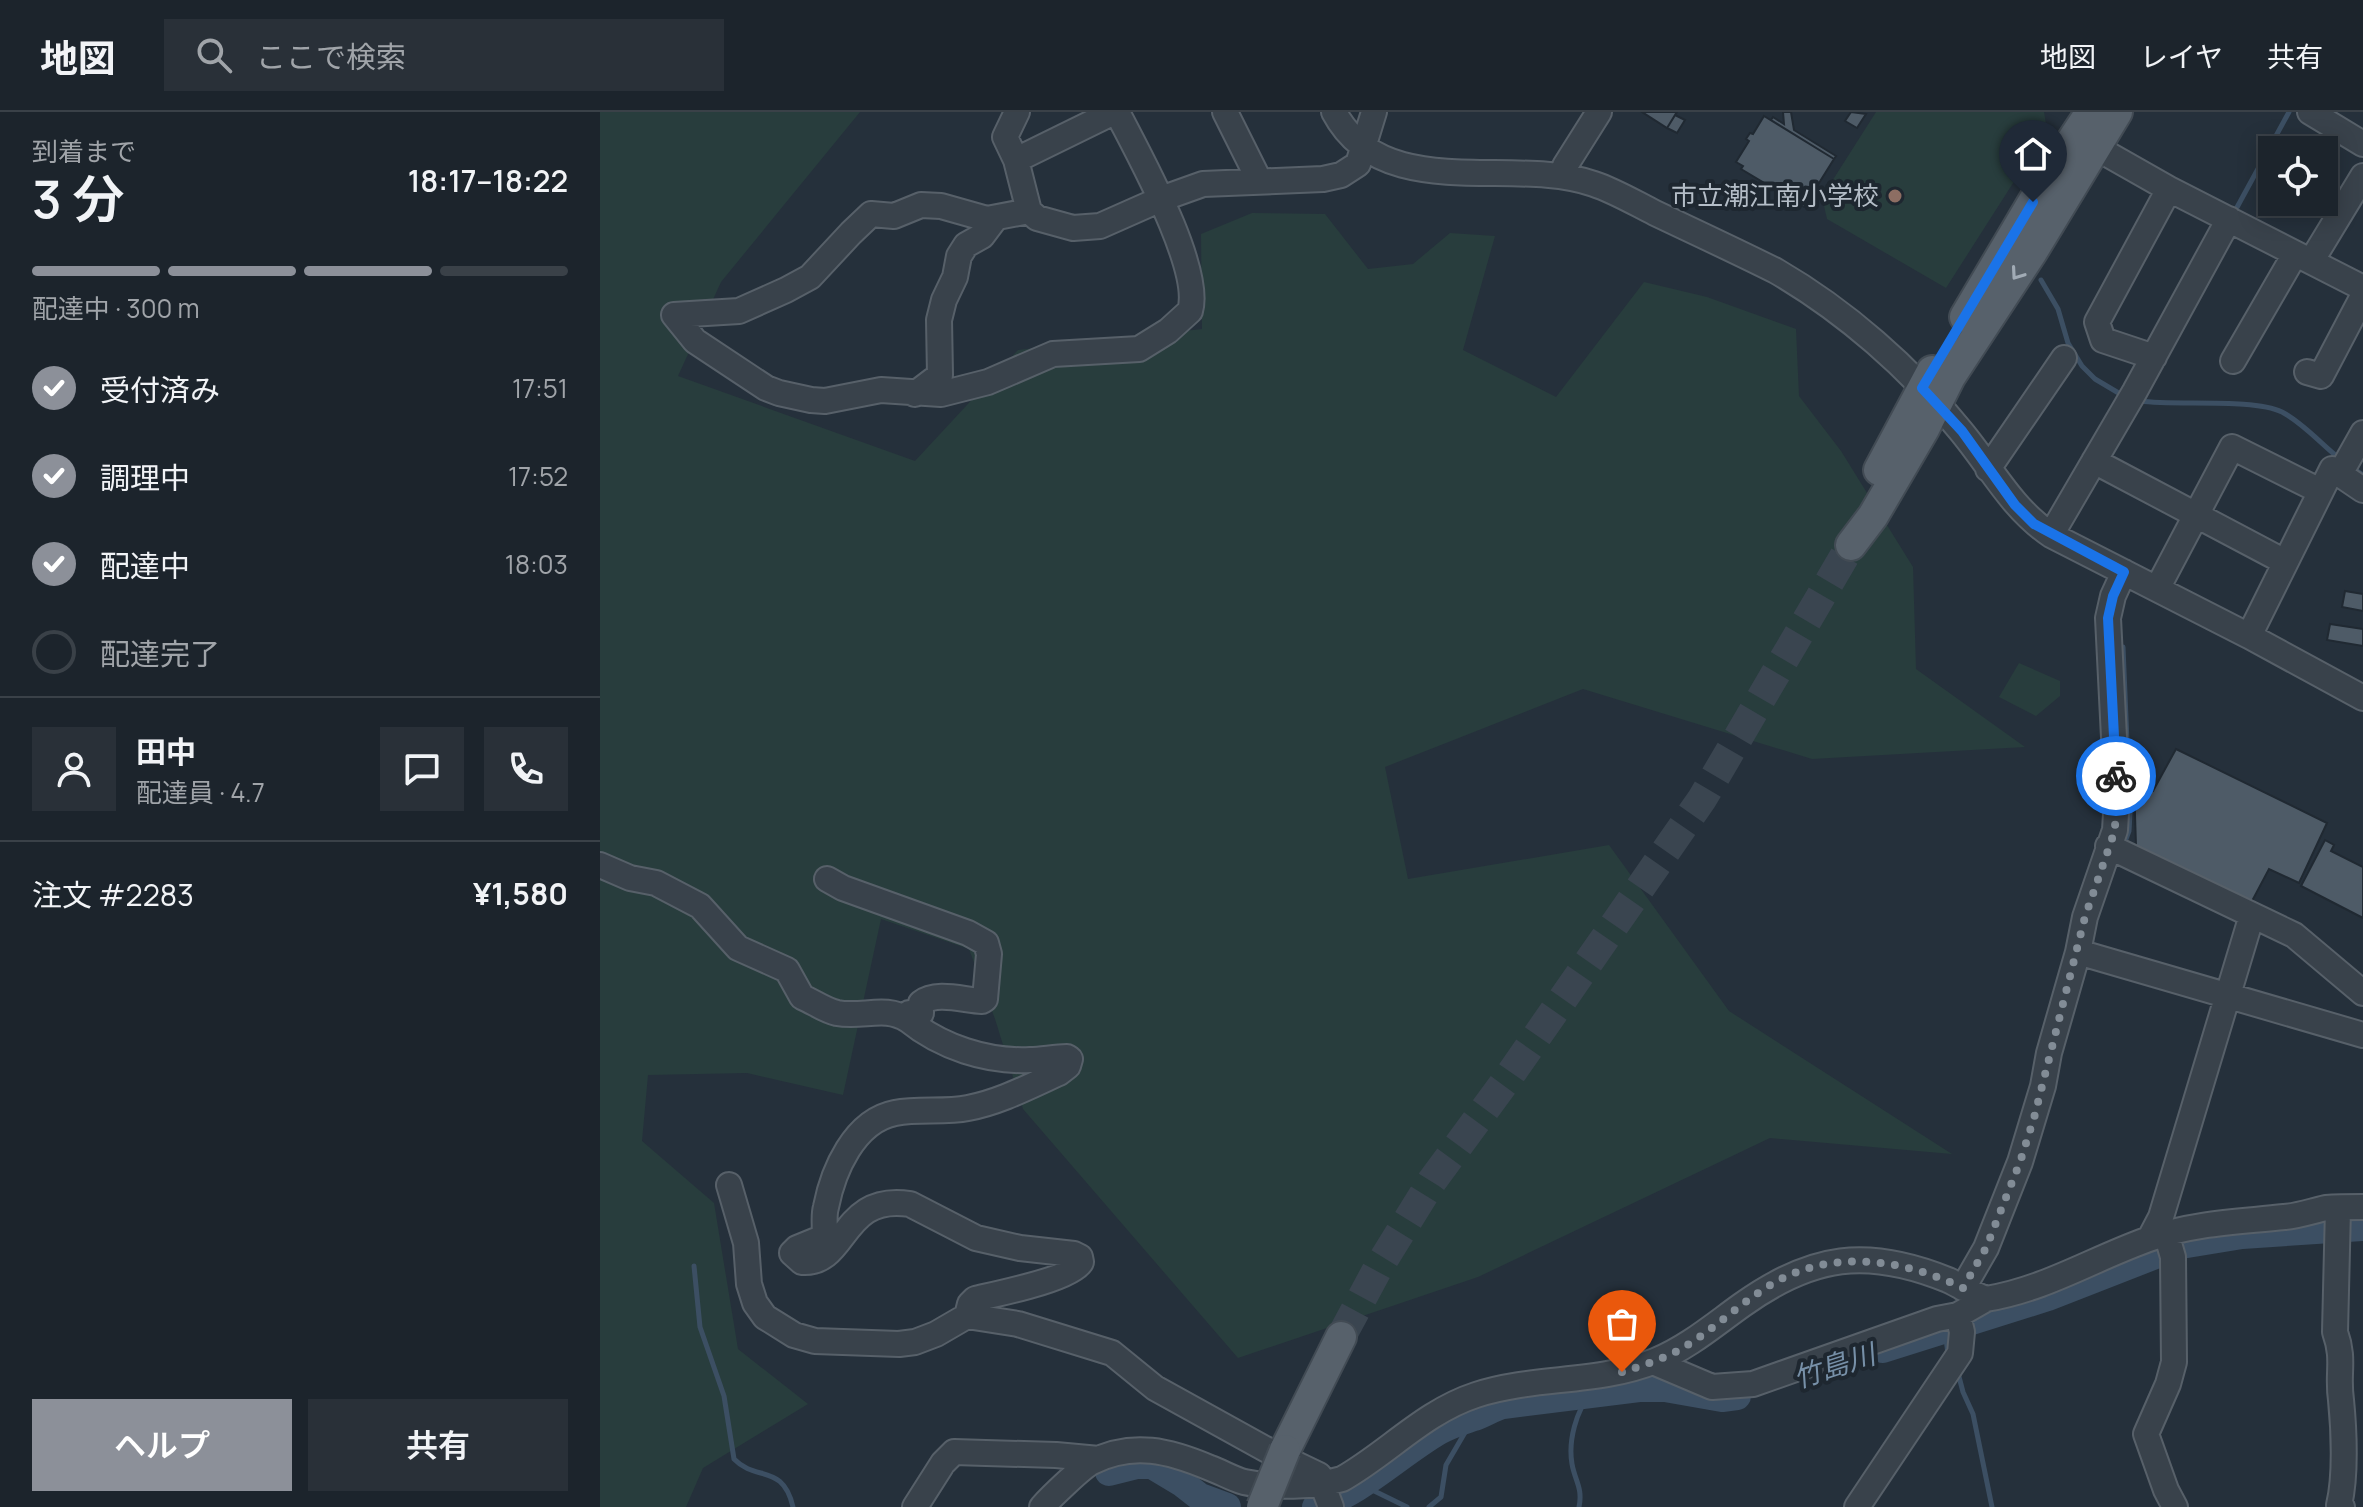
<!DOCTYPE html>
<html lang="ja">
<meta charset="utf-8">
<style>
:root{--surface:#1c242c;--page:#293038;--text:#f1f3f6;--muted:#a0a4a9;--line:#3a4148;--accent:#8c9099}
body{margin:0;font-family:Manrope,"Noto Sans JP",sans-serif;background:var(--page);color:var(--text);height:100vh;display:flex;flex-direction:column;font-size:30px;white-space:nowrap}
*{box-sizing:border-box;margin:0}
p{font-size:26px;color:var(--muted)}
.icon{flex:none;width:44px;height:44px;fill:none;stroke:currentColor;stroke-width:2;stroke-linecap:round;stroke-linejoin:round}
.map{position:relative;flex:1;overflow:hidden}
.side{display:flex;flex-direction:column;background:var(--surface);width:600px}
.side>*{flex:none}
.controls{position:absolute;left:1658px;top:24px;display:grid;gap:16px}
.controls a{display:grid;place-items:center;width:80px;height:80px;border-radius:0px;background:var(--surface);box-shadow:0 4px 20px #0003,0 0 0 2px var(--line);font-size:40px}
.pin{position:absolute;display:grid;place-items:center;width:68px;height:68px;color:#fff;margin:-82px -34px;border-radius:50% 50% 50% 0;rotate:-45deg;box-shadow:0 0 8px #0007}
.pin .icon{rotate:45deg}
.courier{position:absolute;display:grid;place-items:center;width:80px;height:80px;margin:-40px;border:6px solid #1a73e8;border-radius:50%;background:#fff;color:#222;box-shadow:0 2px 10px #0007}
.head em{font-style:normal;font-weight:600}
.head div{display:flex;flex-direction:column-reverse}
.head{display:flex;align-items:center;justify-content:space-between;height:136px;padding:0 32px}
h1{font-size:52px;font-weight:600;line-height:60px}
.bar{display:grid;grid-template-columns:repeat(4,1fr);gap:12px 8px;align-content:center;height:96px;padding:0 32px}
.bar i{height:10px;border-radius:6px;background:var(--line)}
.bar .active{background:var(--accent)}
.bar p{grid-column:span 4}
.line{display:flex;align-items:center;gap:20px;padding:0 32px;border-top:2px solid var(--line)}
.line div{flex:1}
.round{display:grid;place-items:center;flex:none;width:84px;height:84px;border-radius:0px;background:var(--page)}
ol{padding:0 32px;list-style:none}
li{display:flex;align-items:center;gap:24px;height:88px}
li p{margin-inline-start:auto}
li .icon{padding:8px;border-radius:50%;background:var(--accent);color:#fff;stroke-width:4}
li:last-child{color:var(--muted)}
li i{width:44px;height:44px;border:4px solid var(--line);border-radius:50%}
.button{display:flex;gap:16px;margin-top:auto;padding:16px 32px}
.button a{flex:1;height:92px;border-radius:0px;background:var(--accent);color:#fff;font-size:32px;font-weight:600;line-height:92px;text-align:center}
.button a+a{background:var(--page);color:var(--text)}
header{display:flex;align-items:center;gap:48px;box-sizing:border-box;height:112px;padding:0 40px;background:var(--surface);border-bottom:2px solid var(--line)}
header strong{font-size:38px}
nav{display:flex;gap:44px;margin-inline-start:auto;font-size:28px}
.search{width:560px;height:72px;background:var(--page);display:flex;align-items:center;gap:20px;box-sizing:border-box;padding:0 28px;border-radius:0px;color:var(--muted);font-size:30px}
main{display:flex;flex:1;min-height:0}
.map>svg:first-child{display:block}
.green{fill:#283d3d}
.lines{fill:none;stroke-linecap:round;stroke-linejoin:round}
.stream{stroke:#3c4f63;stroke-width:5}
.river{stroke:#3c4f63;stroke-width:28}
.building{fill:#4e5b67;stroke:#202932;stroke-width:2}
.major-tunnel{stroke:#3a4550;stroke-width:30;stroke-dasharray:30 15;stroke-linecap:butt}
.minor-casing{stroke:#576069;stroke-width:28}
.major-casing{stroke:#424b54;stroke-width:34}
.minor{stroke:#39424b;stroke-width:24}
.major{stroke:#57616b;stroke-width:30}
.major-bridge-casing{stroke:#424b54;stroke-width:34;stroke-linecap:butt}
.major-bridge{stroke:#57616b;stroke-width:30}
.oneway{stroke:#a1abb5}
.done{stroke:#828c96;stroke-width:8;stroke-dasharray:0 14.4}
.route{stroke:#1a73e8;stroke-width:10}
.education-dot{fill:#8d6e63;stroke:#1e2730;stroke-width:3}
.labels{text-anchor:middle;stroke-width:8;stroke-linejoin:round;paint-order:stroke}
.poi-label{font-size:26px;fill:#b4bdc7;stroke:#1e2730;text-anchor:end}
.water-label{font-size:28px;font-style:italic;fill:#7790a8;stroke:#1e2730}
</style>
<header>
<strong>地図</strong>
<div class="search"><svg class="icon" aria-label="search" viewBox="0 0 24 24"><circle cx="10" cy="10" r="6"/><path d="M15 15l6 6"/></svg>ここで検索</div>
<nav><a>地図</a><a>レイヤ</a><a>共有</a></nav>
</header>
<main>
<section class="side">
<div class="head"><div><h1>3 分</h1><p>到着まで</p></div><em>18:17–18:22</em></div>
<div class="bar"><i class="active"></i><i class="active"></i><i class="active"></i><i></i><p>配達中 · 300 m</p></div>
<ol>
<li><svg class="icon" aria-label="check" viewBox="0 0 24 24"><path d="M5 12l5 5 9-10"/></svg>受付済み<p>17:51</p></li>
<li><svg class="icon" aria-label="check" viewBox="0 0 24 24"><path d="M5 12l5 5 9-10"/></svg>調理中<p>17:52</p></li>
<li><svg class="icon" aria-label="check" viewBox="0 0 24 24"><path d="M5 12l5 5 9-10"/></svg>配達中<p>18:03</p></li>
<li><i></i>配達完了</li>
</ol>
<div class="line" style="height:144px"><a class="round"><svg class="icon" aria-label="person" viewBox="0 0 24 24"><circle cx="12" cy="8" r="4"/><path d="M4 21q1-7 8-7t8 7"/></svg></a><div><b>田中</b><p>配達員 · 4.7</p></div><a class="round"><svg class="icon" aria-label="chat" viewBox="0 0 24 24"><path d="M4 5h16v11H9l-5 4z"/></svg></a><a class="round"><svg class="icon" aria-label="phone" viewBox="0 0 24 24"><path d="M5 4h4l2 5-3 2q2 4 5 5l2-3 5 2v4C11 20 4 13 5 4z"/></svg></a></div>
<div class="line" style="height:104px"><div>注文 #2283</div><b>¥1,580</b></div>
<div class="button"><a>ヘルプ</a><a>共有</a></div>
</section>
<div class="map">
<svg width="1763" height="1395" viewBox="0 0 1763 1395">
<rect width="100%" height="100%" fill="#25303b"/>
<!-- green -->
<path class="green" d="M0,0H260L121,170L78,264L315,349L418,238L602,217L601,122L652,101L725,102L768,157L813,152L850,121L895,124L863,238L956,285L1044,170L1107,185L1196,217L1199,284L1241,339L1313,455L1316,557L1425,635L1212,647L983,577L785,655L808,767L1009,733L1129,899L1352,1042L1170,1026L878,1165L638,1246L423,997L395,907L369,837L281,807L243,983L147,961L48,963L42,1029L114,1091L138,1237L208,1292L103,1356L86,1395H0Z
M1276,0H1444L1447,18L1346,176L1227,107L1222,85Z
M1419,551L1460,569V584L1436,604L1399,585Z"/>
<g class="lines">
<!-- stream -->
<path class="stream" d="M1635,99L1689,0
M1441,168L1458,197L1468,231L1482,254L1495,267L1522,283
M1540,289C1577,294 1653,286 1682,300C1703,311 1721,332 1740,347
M1751,355L1763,363
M1523,535L1530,701L1529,719L1524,732
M94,1154L100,1215L124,1284L134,1347C156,1370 183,1351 193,1395
M1345,1219L1348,1242
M1358,1261L1363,1280L1373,1302L1392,1395
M760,1372L807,1395
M829,1395L841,1385L846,1353L874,1305
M979,1395C983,1376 975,1369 972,1352C968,1329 976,1299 991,1281"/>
<!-- river -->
<path class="river" d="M1283,1237L1448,1185L1581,1133L1642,1123L1763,1115
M509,1360L537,1353H552L582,1371L600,1385L627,1395
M716,1395C762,1380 798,1343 839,1319C851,1312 862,1309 874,1305C884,1302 892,1296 903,1293L1039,1276H1065L1122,1286L1137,1284"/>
</g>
<!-- building -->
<path class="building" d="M1042,0H1077L1067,16Z
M1183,0H1191L1194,18L1236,44L1234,47L1171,8L1173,5L1184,12Z
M1251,0L1266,2L1257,16L1245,9Z
M1075,3L1085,8L1077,21L1067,16Z
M1164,4L1234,47L1204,95L1141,57L1143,54L1136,50L1149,29L1146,27L1150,21L1153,22Z
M1745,479L1763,482V499L1742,495Z
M1730,512L1763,517V534L1727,528Z
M1576,637L1727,711L1699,771L1669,757L1651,791L1536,734L1534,672L1553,679Z
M1725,728L1734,733L1731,739L1763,755V806L1701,774Z"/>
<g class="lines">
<!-- major-tunnel -->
<path class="major-tunnel" d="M741,1225L777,1158L832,1069L905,970L1102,687L1251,433"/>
<!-- minor casing -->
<g class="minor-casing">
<path id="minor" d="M417,0L405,25L416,48L429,99L437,106L473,116L500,114L561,87L603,72L723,67L741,63L758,52L774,0
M625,0L659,68
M734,0C783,93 913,43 994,72C1015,79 1035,91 1055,101C1095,120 1136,139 1176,159C1245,199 1310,256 1360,318C1391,355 1411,396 1451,423L1649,524L1763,586
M1710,0L1763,32
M1495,35L1569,77L1763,176
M416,48L514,0
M963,64L965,54L999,0
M1712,148L1763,64
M74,203L95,229L166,276L179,281L211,288L225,289L281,278L341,282L388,270L453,242L539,237L568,219L590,199C603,157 538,41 517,0
M74,203L139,199L186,178L210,165L251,121L271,102L294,104L321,93L341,94L387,107L429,99
M1554,245L1503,228L1497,210L1569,77
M1633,249L1695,142
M1707,260L1721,264L1763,184
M315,282L340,263L339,208L344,188L355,165L359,144L366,133L382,124L394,108
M1494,349L1685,450
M1388,357L1464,246
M1740,362L1763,321
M1451,423L1535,279L1629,107
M1557,477L1632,335L1720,379
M1649,524L1732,357L1763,378
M1508,734L1694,823L1763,881
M0,753L30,766L56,771L100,794L138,836L187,858L202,885C214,890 224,898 237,901C263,906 285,893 308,908
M227,767L243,776L368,821L386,831L389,842L385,887L382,889C363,888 336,879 321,891V901H309L308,908C341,935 387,950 430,948C442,948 454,945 467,945L470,947L468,954L459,961C430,974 400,990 368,996C344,1001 319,996 295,1001C254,1009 233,1059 226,1095C223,1105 226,1115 224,1125L197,1136L192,1141L202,1150C248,1153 240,1081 310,1092L376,1126L420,1136L474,1142L480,1145L481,1150C472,1167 396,1182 375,1187L370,1192L367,1204
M1478,840L1763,923
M129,1073L146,1131L149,1172L155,1191L165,1205L194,1223L215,1229L299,1232L315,1230L336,1222L367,1204L418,1212L512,1241L555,1276L669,1339L719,1363L731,1395
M1738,1096L1735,1220C1745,1248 1737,1261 1741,1288C1744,1318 1746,1364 1739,1393L1742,1395
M1566,1121L1573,1145L1574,1250L1568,1272L1546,1322L1566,1378L1575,1395
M1550,1126L1561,1105L1652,803
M1363,1176L1386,1136L1420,1050L1443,974L1449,941L1478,840L1485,805L1515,718L1517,685L1508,506L1513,484L1524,460
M1053,1250L1112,1275L1153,1272L1337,1207L1358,1203L1386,1187
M315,1395L343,1351L354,1340L456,1343L499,1347
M442,1395C451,1385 482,1355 492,1350C533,1329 570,1339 610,1356C621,1360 633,1367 644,1370C672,1376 715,1375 742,1367C788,1341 824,1300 876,1283C934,1264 998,1272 1055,1249C1087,1236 1114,1213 1142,1193C1212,1143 1267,1135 1348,1168C1361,1174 1373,1182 1386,1187C1447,1177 1494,1146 1552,1126C1595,1111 1639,1110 1684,1105C1699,1104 1712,1099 1726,1096C1738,1095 1751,1095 1763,1095
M1257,1395L1360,1241L1362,1220L1358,1203"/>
</g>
<!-- major casing -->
<g class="major-casing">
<path id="major" d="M1365,205L1449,63L1491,0
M1279,358L1332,259
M1251,433L1273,404L1324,317L1350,265L1432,140L1517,0
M685,1338L741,1225"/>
</g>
<!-- minor -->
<use href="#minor" class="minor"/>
<!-- major -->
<use href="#major" class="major"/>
<!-- major-bridge casing -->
<g class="major-bridge-casing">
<path id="major-bridge" d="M662,1395L685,1338"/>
</g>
<!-- major-bridge -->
<use href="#major-bridge" class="major-bridge"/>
</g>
<!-- one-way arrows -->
<defs><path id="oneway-chevron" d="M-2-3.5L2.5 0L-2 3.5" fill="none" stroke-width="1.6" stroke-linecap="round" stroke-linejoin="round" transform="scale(2)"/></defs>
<use class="oneway" href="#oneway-chevron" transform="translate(1417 162) rotate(125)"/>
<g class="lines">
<!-- done -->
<path class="done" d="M1022,1260C1041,1254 1061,1248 1079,1238C1109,1221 1135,1196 1164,1177C1226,1136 1298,1145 1363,1176L1386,1136L1420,1050L1434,1006L1485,805L1515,718L1516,664"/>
<!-- route -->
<path class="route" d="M1433,90L1322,276L1362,319L1415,393L1434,412L1524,460L1513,484L1508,506L1516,664"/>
</g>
<!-- markers -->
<circle class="education-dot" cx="1295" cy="84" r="8"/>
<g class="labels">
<!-- poi labels -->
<g class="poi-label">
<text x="1279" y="93">市立潮江南小学校</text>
</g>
<!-- water labels -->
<g class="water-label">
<text transform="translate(1234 1254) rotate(-18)" y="10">竹島川</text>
</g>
</g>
</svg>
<div class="controls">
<a><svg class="icon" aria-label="locate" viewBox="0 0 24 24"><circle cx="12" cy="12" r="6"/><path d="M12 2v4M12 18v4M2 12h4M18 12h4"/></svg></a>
</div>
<div class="pin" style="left:1022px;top:1260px;background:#ea580c"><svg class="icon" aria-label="bag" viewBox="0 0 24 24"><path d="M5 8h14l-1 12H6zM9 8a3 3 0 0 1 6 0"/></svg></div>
<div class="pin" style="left:1433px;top:90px;background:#1f2937"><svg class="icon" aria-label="home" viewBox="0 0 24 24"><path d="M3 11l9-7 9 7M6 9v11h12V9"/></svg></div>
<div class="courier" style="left:1516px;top:664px"><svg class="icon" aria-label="bike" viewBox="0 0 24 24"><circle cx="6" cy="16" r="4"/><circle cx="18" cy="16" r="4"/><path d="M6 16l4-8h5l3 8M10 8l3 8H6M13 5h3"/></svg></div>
</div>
</main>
